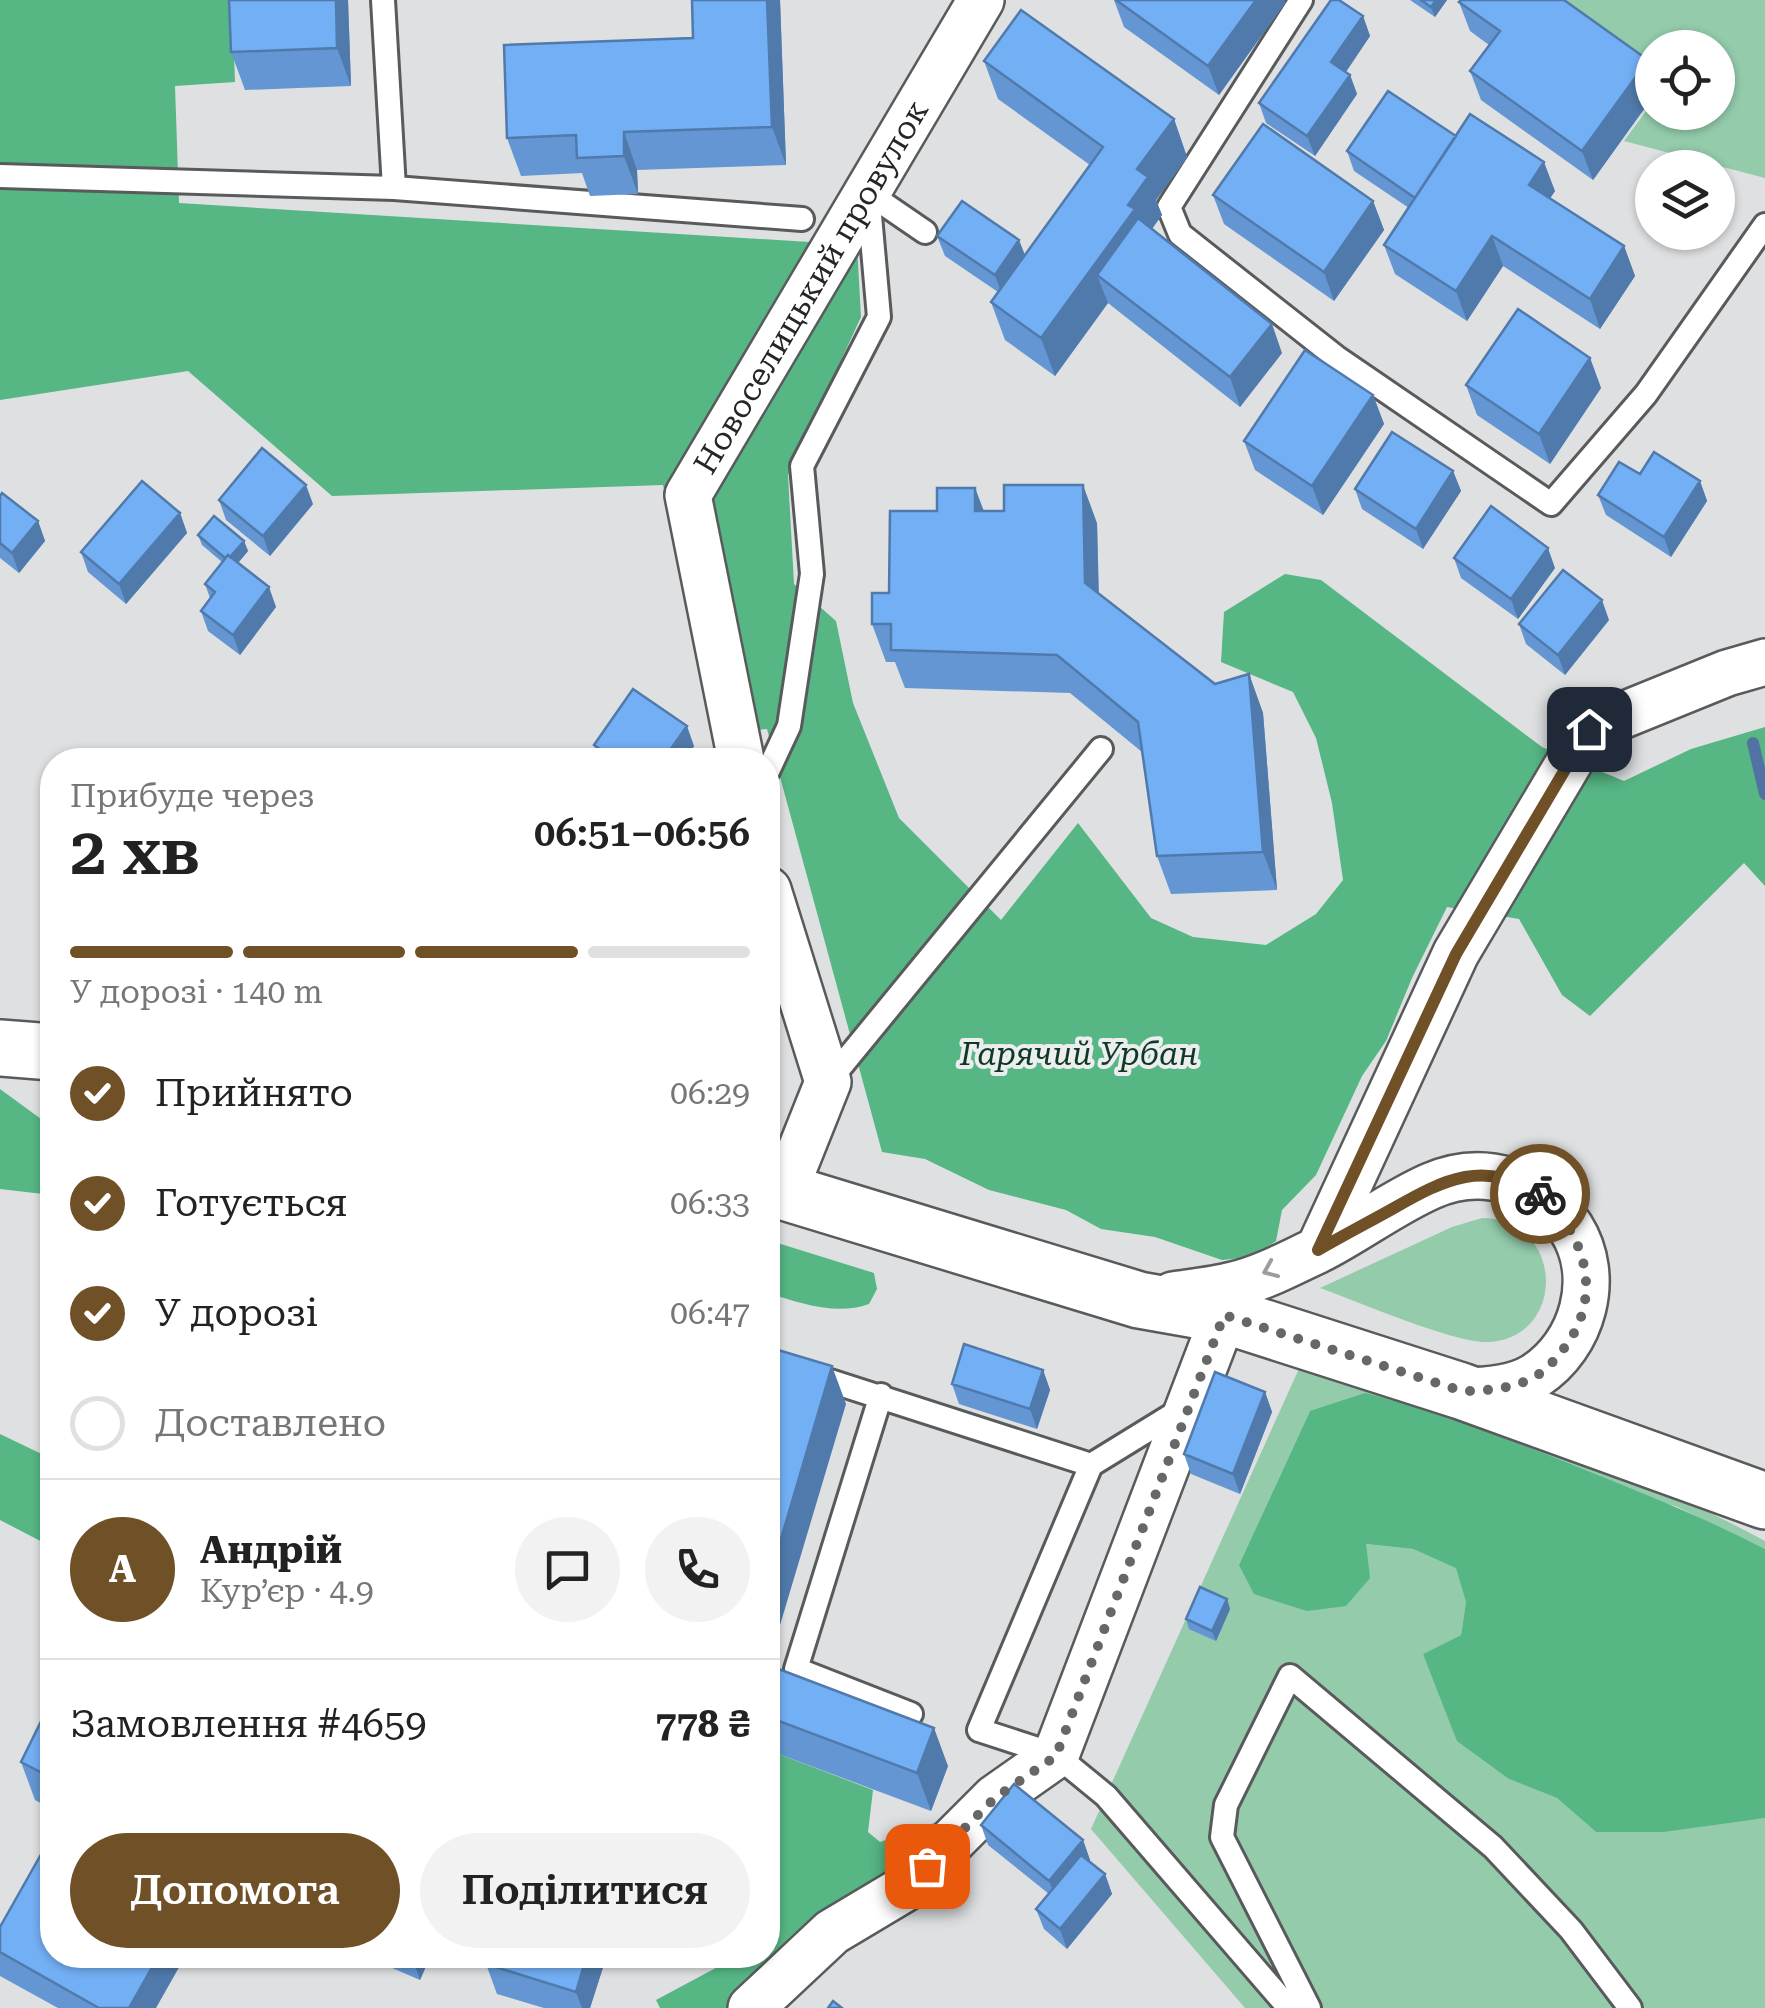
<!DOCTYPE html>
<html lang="uk">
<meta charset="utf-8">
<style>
:root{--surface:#fff;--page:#f2f2f2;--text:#222;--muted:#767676;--line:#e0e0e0;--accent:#705026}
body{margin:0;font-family:"Roboto Serif",serif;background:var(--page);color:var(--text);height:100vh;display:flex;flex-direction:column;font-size:38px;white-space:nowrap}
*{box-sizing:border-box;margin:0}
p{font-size:32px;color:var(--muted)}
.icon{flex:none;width:55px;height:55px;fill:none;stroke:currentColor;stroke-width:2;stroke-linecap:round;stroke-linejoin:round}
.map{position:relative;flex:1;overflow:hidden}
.sheet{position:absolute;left:40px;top:748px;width:740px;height:1220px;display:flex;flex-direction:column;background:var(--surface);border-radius:40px;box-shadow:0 2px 8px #0004}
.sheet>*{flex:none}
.controls{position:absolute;left:1635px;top:30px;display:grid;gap:20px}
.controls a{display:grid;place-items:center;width:100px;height:100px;border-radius:50%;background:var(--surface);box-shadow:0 2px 8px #0004;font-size:50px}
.pin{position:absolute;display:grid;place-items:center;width:85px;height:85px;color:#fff;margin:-42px;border-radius:20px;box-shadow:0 5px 15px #0006}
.courier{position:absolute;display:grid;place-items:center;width:100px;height:100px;margin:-50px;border:8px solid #705026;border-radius:50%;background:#fff;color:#222;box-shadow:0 2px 12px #0007}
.overview em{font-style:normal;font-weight:600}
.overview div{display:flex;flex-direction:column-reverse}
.overview{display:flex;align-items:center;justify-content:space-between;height:170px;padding:0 30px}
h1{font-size:65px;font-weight:600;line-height:75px}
.bar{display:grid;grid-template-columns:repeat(4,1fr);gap:15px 10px;align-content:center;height:120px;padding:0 30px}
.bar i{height:12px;border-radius:8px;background:var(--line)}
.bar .on{background:var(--accent)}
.bar p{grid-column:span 4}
.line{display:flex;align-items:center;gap:25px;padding:0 30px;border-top:2px solid var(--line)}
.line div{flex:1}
.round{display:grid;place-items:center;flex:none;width:105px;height:105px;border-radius:52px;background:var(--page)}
ol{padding:0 30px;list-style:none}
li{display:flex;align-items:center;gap:30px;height:110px}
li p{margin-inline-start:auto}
li .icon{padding:10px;border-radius:50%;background:var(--accent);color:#fff;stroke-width:4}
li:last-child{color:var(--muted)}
li i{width:55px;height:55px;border:5px solid var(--line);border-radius:50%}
.button{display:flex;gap:20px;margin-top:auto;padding:20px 30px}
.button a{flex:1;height:115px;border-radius:60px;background:var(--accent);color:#fff;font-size:40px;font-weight:600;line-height:115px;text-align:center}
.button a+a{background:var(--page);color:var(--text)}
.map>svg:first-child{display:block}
.green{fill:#93cbab}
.forest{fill:#56b684}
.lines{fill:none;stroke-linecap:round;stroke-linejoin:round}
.stream{stroke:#5173a4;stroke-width:12}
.lane-casing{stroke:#595a5b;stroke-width:28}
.street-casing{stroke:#595a5b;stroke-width:50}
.primary-casing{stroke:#595a5b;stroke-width:60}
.lane{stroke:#fff;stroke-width:22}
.street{stroke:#fff;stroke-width:45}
.primary{stroke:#fff;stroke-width:55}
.wall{fill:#6396d2}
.shaded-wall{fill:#507aab}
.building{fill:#73aff4;stroke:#507aab;stroke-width:2.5}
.oneway{stroke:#9d9d9e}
.done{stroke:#676768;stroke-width:10;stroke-dasharray:0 18}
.route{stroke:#705026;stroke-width:12}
.labels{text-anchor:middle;stroke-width:8;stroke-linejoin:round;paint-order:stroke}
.street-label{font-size:32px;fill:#262627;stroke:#ecedee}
.park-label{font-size:32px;font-style:italic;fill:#0f3925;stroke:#ecedee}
</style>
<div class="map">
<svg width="1765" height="2008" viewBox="0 0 1765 2008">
<rect width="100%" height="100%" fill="#dfe0e1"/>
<!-- green -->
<path class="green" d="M1539,0H1765V178L1624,141L1652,103V112H1718V48H1652V81Z
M1482,1218C1564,1219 1568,1337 1489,1342C1455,1344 1357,1301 1320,1288L1452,1227Z
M1302,1362C1459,1413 1620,1462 1765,1541V1549L1675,1506L1310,1411L1239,1565L1365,1544L1413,1549L1457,1568L1466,1602L1461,1635L1423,1654L1437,1688L1509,1779L1557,1798L1596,1832L1765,1818V2008H1245L1091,1829Z"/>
<!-- forest -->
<path class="forest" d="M0,0H232L235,82L175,86L179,203L857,245L861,317L788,475L794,584L836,621L853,703L899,818L1001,920L1078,823L1151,918L1193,937L1266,945L1316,914L1343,880L1332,803L1316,738L1293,692L1221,662L1224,612L1285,574L1321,580L1542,747L1624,781L1691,749L1765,727V886L1744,863L1590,1016L1562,995L1519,919L1447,907L1412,978L1386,1041L1362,1076L1316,1175L1282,1210L1276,1241L1252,1257L1222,1260L1155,1237L1101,1229L1066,1210L989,1190L925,1159L882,1152L767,729L722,734L663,485L332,496L188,371L0,400Z
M0,1089L52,1127V1195L0,1189Z
M768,1240L874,1273L877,1289L869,1304C836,1316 800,1303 768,1293Z
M1365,1393C1435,1410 1501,1437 1568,1463C1635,1490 1701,1516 1765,1549V1818L1663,1832H1596L1557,1798L1509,1779L1457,1741L1423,1654L1461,1635L1466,1602L1456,1568L1413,1549L1366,1544L1370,1578L1346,1606L1307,1611L1254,1594L1239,1565L1310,1411Z
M0,1434L52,1459V1547L0,1520Z
M768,1750L873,1790L868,1832L880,1842L940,1821L973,1800L738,2008H660L656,2000L740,1955H768V1931L771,1928L768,1924Z"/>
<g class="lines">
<!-- stream -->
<path class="stream" d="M1753,743L1765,794"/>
<!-- lane casing -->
<g class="lane-casing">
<path id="lane" d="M383,0L394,188
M1301,0L1169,207L1180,234L1336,357L1551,504L1646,394L1765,225
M0,176L394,188L802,219
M768,771L789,726L812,574L802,466L879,317L868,193L925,232
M828,1082L1101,749
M768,1361L1091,1465L979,1730L1056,1755L1106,1796L1289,2008
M881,1395L796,1669L911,1714
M1091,1465L1182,1409
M1309,2008L1222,1837L1226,1805L1290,1676L1493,1847L1571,1930L1630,2008"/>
</g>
<!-- street casing -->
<g class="street-casing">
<g id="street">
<path id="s1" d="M741,760L688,495L981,0"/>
<path d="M768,890L828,1082L784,1192"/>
<path d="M1319,1249L1456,953L1589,729L1727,673L1765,662"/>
<path d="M1173,1295C1193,1292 1214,1290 1233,1285C1261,1279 1292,1262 1318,1250C1356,1231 1392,1203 1431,1186C1483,1163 1541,1181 1571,1228C1602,1277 1583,1345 1535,1376C1514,1389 1486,1391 1461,1391"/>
<path d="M751,2008L832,1932L904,1889L995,1798L1056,1755L1224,1315"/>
</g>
</g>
<!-- primary casing -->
<g class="primary-casing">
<path id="primary" d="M0,1048L52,1052
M768,1187L1139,1300L1224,1315L1461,1391L1765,1501"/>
</g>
<!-- lane -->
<use href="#lane" class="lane"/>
<!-- street -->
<use href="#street" class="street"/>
<!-- primary -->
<use href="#primary" class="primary"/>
</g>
<!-- wall -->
<path class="wall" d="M348,0L351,86L245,90L231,52Z
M780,0L786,165L637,170L638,194L590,196L582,173L521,176L507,138L693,38Z
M1114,0H1284L1285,3L1219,95L1124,27Z
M1410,0H1447L1435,17Z
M1459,2L1648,60L1652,73V98L1593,180L1481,100L1470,71L1489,45L1470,31Z
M1363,16L1370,36L1346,72L1350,75L1357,94L1315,156L1266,123L1259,103Z
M984,61L1174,119L1187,157L1156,200L1162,215L1152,229L1282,353L1240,407L1108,303L1055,376L1005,340L991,302L998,292L945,256L937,236L1025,255L1090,165L998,99Z
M1456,136L1555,191L1550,198L1624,246L1635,276L1600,329L1503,266L1467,321L1395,274L1384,245L1409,208L1354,171L1347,151Z
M1213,195L1373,201L1384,230L1334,301L1224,224Z
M1590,358L1601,388L1550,464L1477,415L1466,385Z
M1373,395L1384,424L1323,515L1255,470L1244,441Z
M1453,471L1461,491L1423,549L1362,509L1355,489Z
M1640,474L1700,481L1707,501L1671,557L1606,515L1598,495Z
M975,488L984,511L1097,523L1099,593L1215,684L1249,674L1263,713L1277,890L1171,894L1157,856L1142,752L1070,693L905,688L895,662H886L872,624L937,511Z
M0,496L38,521L45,541L19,573L0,558Z
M219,500L313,504L270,556L226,520Z
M180,513L187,533L126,604L88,572L81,552Z
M198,535L244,541L248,551L238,563L276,607L240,655L208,631L201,611L210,598L205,584L222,562L202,545Z
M1454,558L1555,568L1518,619L1461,578Z
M1609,620L1565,675L1526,644L1519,624Z
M594,745L694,746L685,760H599Z
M1043,1370L1050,1390L1037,1429L959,1404L952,1384Z
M1265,1392L1272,1412L1240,1494L1191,1474L1184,1454Z
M1227,1599L1230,1609L1216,1641L1189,1629L1186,1619Z
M768,1665L948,1766L931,1811L768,1750Z
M52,1699V1809L35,1800L21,1762Z
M981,1825L1083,1840L1090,1860L1089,1861L1105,1874L1112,1894L1067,1949L1044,1929L1036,1909L1049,1894L988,1845Z
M0,1927L156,2008H58L0,1976Z
M379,1955H431L420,1980L383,1964Z
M489,1955H607L590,2008H544L497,1994L486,1964Z"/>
<!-- shaded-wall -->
<path class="shaded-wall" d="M336,0H348L351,86L337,48Z
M767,0H780L786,165L772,127Z
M1256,0H1284L1285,3L1219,95L1208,66Z
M1436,0H1447L1435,17L1431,7Z
M1363,16L1370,36L1339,82L1331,62Z
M1648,60L1652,73V98L1593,180L1582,151Z
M1350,75L1357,94L1315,156L1307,136Z
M1174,119L1187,157L1156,200L1162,215L1145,238L1097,275L1108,303L1055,376L1041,338L1128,205L1137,169Z
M624,132L637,170L638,194L624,156Z
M1544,162L1555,191L1540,214L1529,185Z
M1373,201L1384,230L1334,301L1324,272Z
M1492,236L1503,266L1467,321L1456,291Z
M1019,240L1027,260L1002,295L995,275Z
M1624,246L1635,276L1600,329L1590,299Z
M1272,324L1282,353L1240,407L1230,377Z
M1590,358L1601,388L1550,464L1539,434Z
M1373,395L1384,424L1323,515L1312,486Z
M1453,471L1461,491L1423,549L1416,529Z
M1700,481L1707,501L1671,557L1664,537Z
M306,485L313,504L270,556L263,536Z
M1083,485L1097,523L1099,621L1085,583Z
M975,488L989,526L975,511Z
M180,513L187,533L126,604L119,584Z
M38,521L45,541L19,573L12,553Z
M244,541L248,551L232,570L228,560Z
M1548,548L1555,568L1518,619L1511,599Z
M269,587L276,607L240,655L233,635Z
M1602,600L1609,620L1565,675L1558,655Z
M1249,674L1263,713L1277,890L1263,852Z
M687,726L694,746L685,760H663Z
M832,1366L846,1404L772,1652L768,1639V1583Z
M1043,1370L1050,1390L1037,1429L1030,1409Z
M1265,1392L1272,1412L1240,1494L1233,1474Z
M1227,1599L1230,1609L1216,1641L1212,1631Z
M934,1728L948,1766L931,1811L917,1773Z
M1083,1840L1090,1860L1057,1901L1049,1881Z
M1105,1874L1112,1894L1067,1949L1060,1929Z
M159,1955H186L156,2008H129Z
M415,1955H431L420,1980L413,1960Z
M587,1955H607L590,2008H582L576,1992Z"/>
<!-- building -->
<path class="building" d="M229,0H336L337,48L231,52Z
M692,0H767L772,127L624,132V156L577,158L576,135L507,138L504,45L693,38Z
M1116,0H1256L1208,66Z
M1331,0H1339L1363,16L1331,62L1350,75L1307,136L1259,103Z
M1421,0H1436L1431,7Z
M1461,0H1564L1648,60L1582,151L1470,71L1500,31L1459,2Z
M1021,10L1174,119L1137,169L1148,177L1128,205L1135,209L1041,338L991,302L1103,147L984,61Z
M1388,91L1456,136L1415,198L1347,151Z
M1470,114L1544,162L1529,185L1624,246L1590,299L1492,236L1456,291L1384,245Z
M1263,124L1373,201L1324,272L1213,195Z
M962,201L1019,240L995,275L937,236Z
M1138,218L1272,324L1230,377L1097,275Z
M1518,309L1590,358L1539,434L1466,385Z
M1305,350L1373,395L1312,486L1244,441Z
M1392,432L1453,471L1416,529L1355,489Z
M262,448L306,485L263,536L219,500Z
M1654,452L1700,481L1664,537L1598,495L1619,462L1640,474Z
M142,481L180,513L119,584L81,552Z
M1004,485H1083L1085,583L1215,684L1249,674L1263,852L1157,856L1138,722L1057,655L891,650V624H872V593H889L890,511H937V488H975V511H1004Z
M2,493L38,521L12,553L0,543V496Z
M1491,506L1548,548L1511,599L1454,558Z
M214,516L244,541L230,557L228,555L225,558L198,535Z
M228,555L269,587L233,635L201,611L215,592L205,584Z
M1563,570L1602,600L1558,655L1519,624Z
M633,689L687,726L663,760H615L594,745Z
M964,1344L1043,1370L1030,1409L952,1384Z
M768,1347L832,1366L768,1583Z
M1215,1372L1265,1392L1233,1474L1184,1454Z
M1200,1587L1227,1599L1212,1631L1186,1619Z
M768,1665L934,1728L917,1773L768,1717Z
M52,1699V1778L21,1762Z
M1014,1784L1083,1840L1049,1881L981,1825Z
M48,1842L52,1845V1955H159L129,2008H99L0,1952V1927Z
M1081,1855L1105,1874L1060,1929L1036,1909Z
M400,1955H415L413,1960Z
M489,1955H587L576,1992L486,1964Z
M833,2001L842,2008H828Z"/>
<!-- one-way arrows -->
<defs><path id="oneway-chevron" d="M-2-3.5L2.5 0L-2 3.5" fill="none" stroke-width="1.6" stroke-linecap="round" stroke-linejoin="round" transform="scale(2.5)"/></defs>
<use class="oneway" href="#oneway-chevron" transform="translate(1270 1270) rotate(157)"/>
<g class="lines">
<!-- done -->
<path class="done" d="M927,1866L995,1798L1056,1756L1224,1315L1462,1391C1485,1391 1509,1389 1531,1379C1545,1372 1556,1359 1565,1347C1604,1295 1585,1234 1540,1194"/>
<!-- route -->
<path class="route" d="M1540,1194C1484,1159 1445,1179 1394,1208C1369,1222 1344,1235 1318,1250L1456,954L1589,729"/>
</g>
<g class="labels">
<!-- street labels -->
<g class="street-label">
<text dy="11" stroke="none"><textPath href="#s1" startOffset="512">Новоселицький провулок</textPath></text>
</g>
<!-- park labels -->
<g class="park-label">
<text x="1079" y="1065">Гарячий Урбан</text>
</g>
</g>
</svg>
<div class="controls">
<a><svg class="icon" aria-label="locate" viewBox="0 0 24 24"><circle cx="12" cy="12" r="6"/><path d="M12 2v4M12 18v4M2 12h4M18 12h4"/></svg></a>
<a><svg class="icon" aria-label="layers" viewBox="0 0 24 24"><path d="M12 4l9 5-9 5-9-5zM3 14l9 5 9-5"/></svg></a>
</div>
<div class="pin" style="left:927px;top:1866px;background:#ea580c"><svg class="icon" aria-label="bag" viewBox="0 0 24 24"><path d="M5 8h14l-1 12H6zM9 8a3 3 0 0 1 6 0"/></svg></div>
<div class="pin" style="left:1589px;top:729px;background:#1f2937"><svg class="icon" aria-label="home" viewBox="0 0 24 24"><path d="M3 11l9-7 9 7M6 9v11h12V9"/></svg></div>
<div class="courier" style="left:1540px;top:1194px"><svg class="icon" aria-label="bike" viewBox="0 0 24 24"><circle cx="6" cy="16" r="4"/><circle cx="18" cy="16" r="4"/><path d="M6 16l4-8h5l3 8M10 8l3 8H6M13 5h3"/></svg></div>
<section class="sheet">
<div class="overview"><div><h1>2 хв</h1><p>Прибуде через</p></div><em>06:51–06:56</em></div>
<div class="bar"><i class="on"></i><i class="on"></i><i class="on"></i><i></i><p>У дорозі · 140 m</p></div>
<ol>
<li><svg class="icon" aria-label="check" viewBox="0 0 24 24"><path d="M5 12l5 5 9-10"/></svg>Прийнято<p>06:29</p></li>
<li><svg class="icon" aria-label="check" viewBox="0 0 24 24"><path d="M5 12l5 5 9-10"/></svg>Готується<p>06:33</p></li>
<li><svg class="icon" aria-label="check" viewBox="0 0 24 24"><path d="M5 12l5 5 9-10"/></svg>У дорозі<p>06:47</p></li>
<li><i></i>Доставлено</li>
</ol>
<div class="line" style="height:180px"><b class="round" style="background:var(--accent);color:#fff">А</b><div><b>Андрій</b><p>Кур’єр · 4.9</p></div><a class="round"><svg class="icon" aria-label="chat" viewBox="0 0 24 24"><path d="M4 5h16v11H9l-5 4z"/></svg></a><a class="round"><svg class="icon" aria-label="phone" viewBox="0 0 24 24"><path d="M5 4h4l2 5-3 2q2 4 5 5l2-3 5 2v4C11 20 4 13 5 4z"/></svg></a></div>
<div class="line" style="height:130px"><div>Замовлення #4659</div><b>778 ₴</b></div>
<div class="button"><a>Допомога</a><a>Поділитися</a></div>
</section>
</div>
